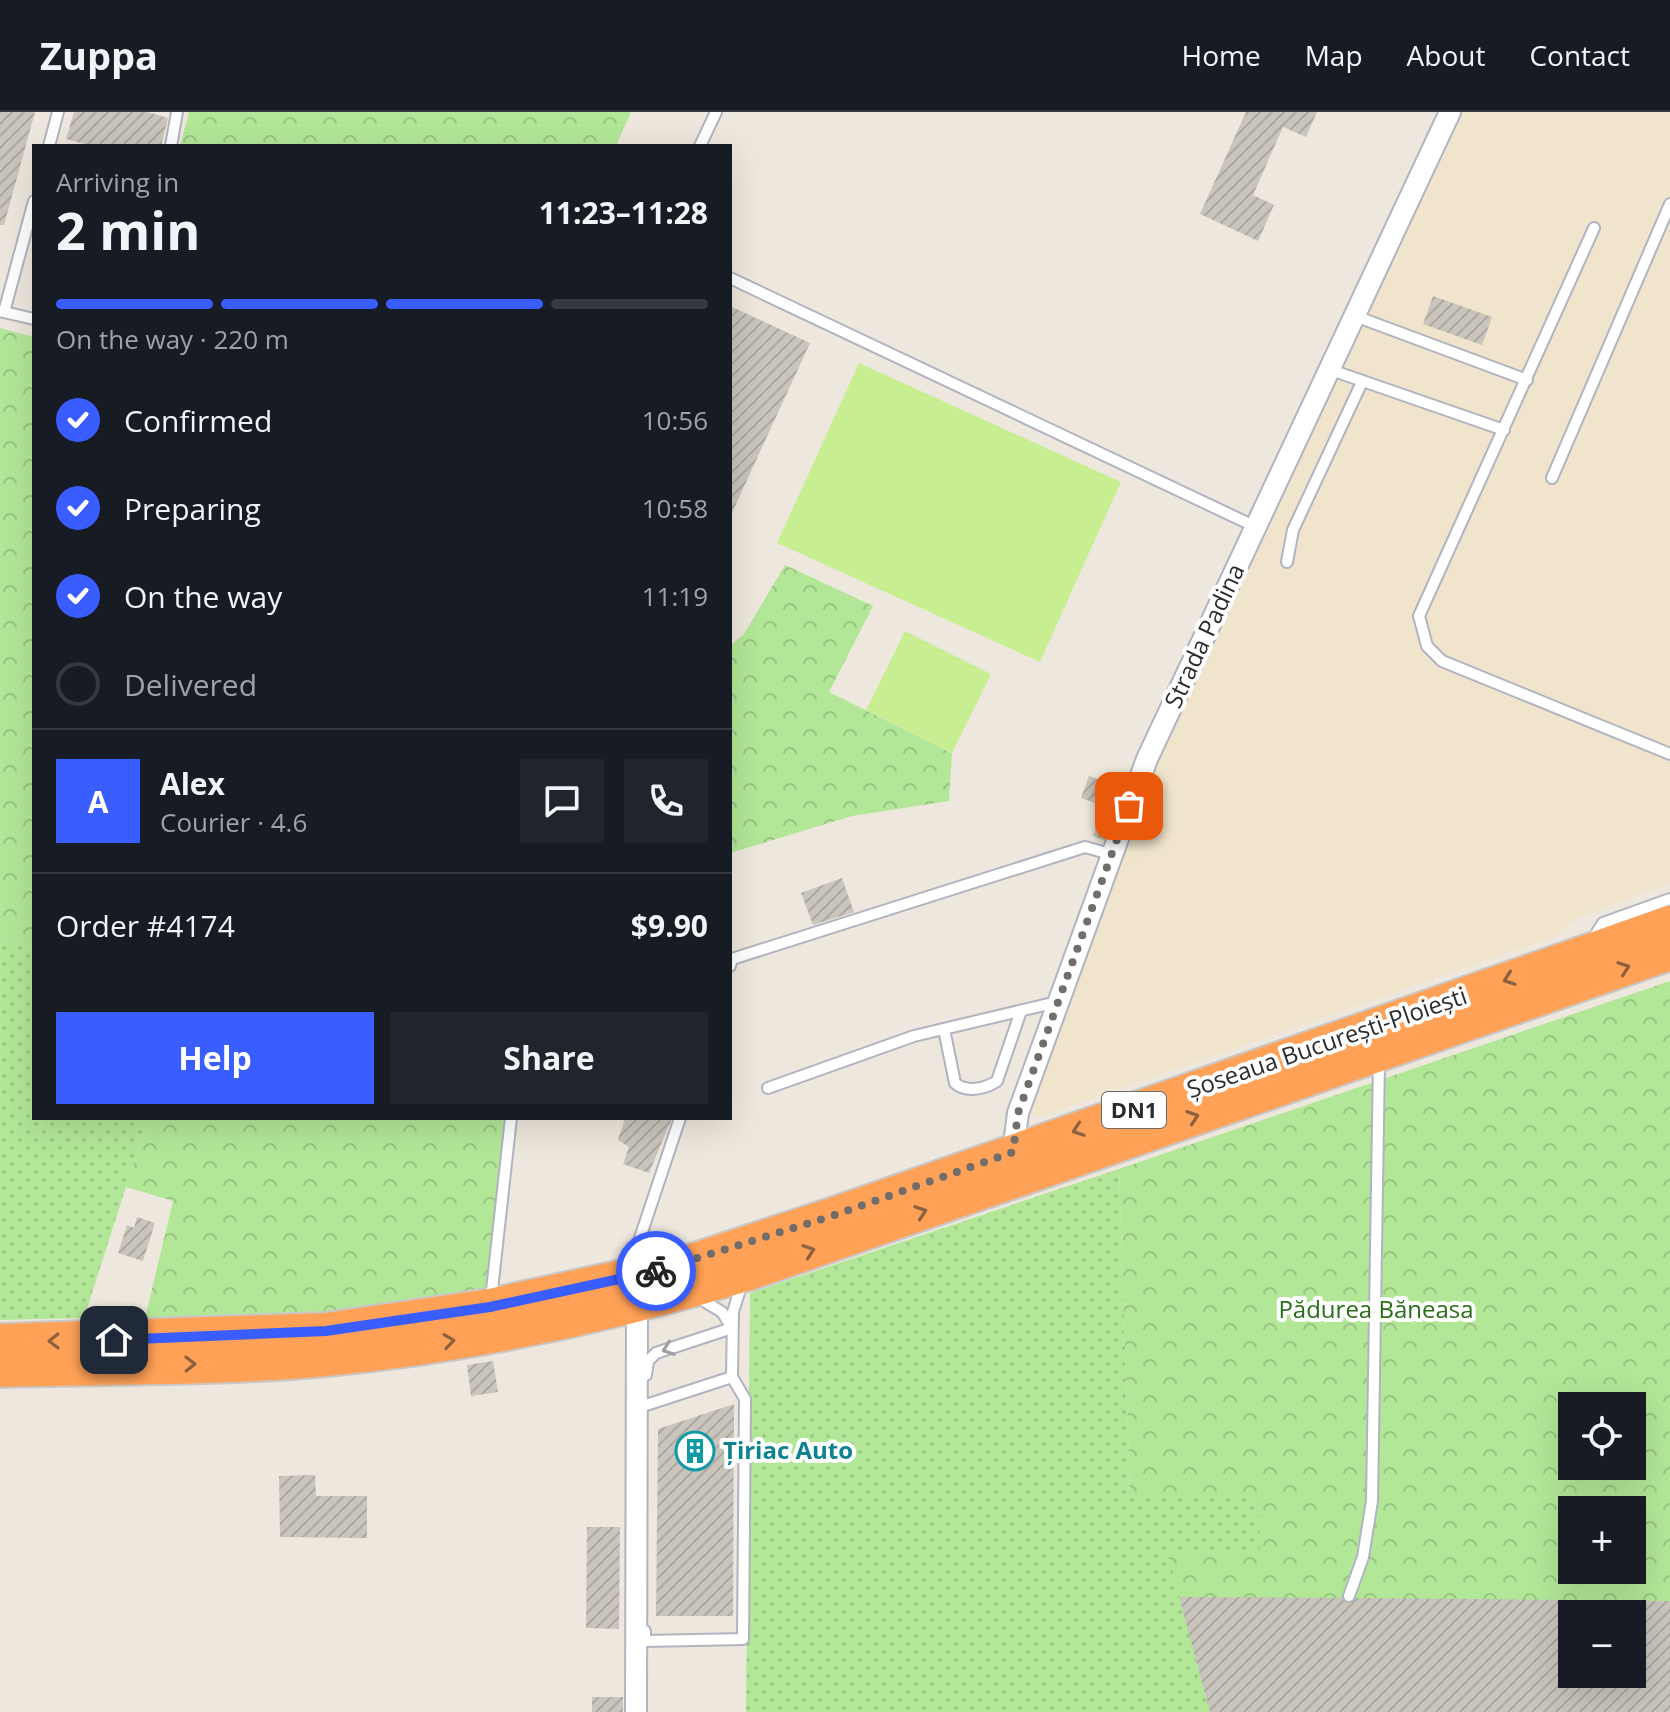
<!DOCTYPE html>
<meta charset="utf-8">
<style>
:root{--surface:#171b24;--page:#20242c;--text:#f1f3f6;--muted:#9ea1a6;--line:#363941;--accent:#395dff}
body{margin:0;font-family:"Open Sans",sans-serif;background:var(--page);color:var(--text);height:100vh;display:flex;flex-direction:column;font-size:30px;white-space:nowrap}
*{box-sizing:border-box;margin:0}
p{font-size:26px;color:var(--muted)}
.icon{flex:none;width:44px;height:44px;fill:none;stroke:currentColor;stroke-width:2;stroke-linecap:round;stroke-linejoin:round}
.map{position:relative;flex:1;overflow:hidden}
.drawer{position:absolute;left:32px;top:32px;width:700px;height:976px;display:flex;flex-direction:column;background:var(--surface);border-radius:0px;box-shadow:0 8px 32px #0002}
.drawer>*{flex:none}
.controls{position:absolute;left:1558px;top:1280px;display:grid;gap:16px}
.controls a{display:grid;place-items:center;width:88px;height:88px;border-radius:0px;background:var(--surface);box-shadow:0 8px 32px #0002;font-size:40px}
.pin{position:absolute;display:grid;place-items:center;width:68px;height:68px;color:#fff;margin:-34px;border-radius:16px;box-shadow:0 4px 12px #0006}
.courier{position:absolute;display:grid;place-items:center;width:80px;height:80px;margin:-40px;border:6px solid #395dff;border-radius:50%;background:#fff;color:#222;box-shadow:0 2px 10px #0007}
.overview em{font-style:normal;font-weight:700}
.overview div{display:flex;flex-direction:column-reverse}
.overview{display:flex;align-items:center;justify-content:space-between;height:136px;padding:0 24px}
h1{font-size:52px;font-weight:700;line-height:60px}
.bar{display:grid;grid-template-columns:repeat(4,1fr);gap:12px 8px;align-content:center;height:96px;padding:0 24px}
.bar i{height:10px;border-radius:6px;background:var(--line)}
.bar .selected{background:var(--accent)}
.bar p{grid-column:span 4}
.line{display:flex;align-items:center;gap:20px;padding:0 24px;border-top:2px solid var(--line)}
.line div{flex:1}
.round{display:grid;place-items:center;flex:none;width:84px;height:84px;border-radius:0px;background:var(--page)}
ol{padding:0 24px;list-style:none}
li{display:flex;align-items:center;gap:24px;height:88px}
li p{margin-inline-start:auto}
li .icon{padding:8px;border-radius:50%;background:var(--accent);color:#fff;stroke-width:4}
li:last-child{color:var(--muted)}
li i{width:44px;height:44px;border:4px solid var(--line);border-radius:50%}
.primary-button{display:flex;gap:16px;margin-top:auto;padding:16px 24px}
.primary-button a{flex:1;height:92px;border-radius:0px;background:var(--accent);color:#fff;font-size:32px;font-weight:700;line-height:92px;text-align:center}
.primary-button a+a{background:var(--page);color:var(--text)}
header{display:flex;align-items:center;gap:48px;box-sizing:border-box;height:112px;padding:0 40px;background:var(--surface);border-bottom:2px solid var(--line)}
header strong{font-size:38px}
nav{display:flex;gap:44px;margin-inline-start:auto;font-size:28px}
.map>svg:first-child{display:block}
.education{fill:#f0e5cc}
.grass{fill:url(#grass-dots)}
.forest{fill:url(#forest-crowns);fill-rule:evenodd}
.pitch{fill:#c7ef92}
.building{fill:url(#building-hatch);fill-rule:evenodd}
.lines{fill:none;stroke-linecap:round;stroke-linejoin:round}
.lane-casing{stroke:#b1b4c0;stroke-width:14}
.street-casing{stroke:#b1b4c0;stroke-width:24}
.highway-casing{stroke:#c8c8c8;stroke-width:40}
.lane{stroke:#fff;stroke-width:10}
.street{stroke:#fff;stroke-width:20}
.highway{stroke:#ffa157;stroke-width:36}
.oneway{stroke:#8b613f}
.oneway2{stroke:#a0a0a0}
.done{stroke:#706d6a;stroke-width:8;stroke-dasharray:0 14.4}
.route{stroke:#395dff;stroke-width:10}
.labels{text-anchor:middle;stroke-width:8;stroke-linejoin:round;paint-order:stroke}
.shield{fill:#fff;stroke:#6b6b6b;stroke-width:2}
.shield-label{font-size:22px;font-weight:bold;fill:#2c2c2c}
.street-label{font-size:24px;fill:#2c2c2c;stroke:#fff}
.park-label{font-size:24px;fill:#286e17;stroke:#fff}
.culture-label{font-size:24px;font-weight:bold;fill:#0d838f;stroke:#fff;text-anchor:start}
</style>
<header>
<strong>Zuppa</strong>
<nav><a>Home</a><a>Map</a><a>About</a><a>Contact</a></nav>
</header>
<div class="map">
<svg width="1670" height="1600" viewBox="0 0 1670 1600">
<defs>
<pattern id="grass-dots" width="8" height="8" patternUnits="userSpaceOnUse" patternTransform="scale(2)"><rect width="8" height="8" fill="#b2e797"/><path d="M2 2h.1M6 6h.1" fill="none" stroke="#99c682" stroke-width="1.8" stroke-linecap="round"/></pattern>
<pattern id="forest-crowns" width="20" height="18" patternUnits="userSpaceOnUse" patternTransform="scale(2)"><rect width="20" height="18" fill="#b2e797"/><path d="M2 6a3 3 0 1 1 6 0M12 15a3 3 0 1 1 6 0" fill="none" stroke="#99c682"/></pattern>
<pattern id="building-hatch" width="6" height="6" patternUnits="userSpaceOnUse" patternTransform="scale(2)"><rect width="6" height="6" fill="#c9c5bc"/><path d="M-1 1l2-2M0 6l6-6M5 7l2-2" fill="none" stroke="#ada9a2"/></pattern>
</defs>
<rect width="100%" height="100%" fill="#eee7dd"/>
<!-- education -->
<path class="education" d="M1450,0H1670V771L1579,805L1554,825L1039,1005L1018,1001L1110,742Z"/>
<!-- grass -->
<path class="grass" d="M0,824L34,839V1006H148L84,1206L0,1208Z
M1119,1057L1130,1382H1259L1261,1442H1169L1210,1600H746L750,1181Z"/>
<!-- forest -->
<path class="forest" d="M189,0H631L616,34H180Z
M0,216L34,225V839L0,824Z
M785,453L873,494L829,580L952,641L949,689L852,704L730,741V534L744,522Z
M1670,869V1600H1210L1168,1442L1260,1441L1259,1383H1130L1119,1057ZM1572,1294H1632V1354H1572ZM1572,1398H1632V1458H1572ZM1572,1502H1632V1562H1572Z
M148,1006H511L490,1195L140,1227L173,1089L126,1075Z"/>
<!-- pitch -->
<path class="pitch" d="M859,251L1121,370L1040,550L777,431Z
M905,519L991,562L952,641L866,598Z"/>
<!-- building -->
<path class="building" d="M0,0H35L4,113H0Z
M74,0H147L168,6L161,34H92L66,27Z
M1246,0H1317L1306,25L1283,15L1253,83L1274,93L1258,129L1200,102Z
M1433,184L1492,205L1482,233L1423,212Z
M730,194L810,231L730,405Z
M1089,664L1123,676L1104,728L1093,724L1104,694L1081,686Z
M842,766L854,800L813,813L801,781Z
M625,1006H672L649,1061L623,1052L629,1035L618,1028Z
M137,1105L155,1111L143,1149L118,1141L127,1113L134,1116Z
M493,1249L498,1280L471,1284L467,1253Z
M734,1292L733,1504H656L658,1317Z
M315,1363L316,1384H367V1426L280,1425L279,1364Z
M587,1415H620L619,1517L586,1516Z
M1179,1485L1341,1486L1350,1492L1357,1486L1670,1489V1600H1210ZM1572,1502H1632V1562H1572Z
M592,1585H623V1600H592Z"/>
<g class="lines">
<!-- lane casing -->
<g class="lane-casing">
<path id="lane" d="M49,34L58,0
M171,34L177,0
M700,34L716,0
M1594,116L1419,504L1427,534L1442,549L1670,642
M730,166L1256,415
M0,199L34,207
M4,200L34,89
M1355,204L1527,268
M1331,258L1504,318
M1552,366L1670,92
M1287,450L1293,418L1362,270
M1593,827L1603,811L1670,787
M730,854L732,847L1085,735L1110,742
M944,917L955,971C966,981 985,977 997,969L1021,899
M768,976L914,924L1057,890
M630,1156L680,1006
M699,1186L722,1200L731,1214
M491,1187L511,1006
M646,1263L648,1249L656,1241L732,1216
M646,1293L732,1265L733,1200L742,1171
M1349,1484L1363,1445L1372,1389L1379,949
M645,1519V1529L743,1527L745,1287L732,1265"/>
</g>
<!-- street casing -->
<g class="street-casing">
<path id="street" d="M1013,1040L1018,1001L1147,647L1450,0
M636,1600L637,1192"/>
</g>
<!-- highway casing -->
<g class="highway-casing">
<path id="highway" d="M0,1230L326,1219L490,1195L686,1152L835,1103L1670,812
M0,1257C109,1254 219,1256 327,1246C469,1232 613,1202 749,1160L1670,840"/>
</g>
<!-- lane -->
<use href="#lane" class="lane"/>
<!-- street -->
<use href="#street" class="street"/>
<!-- highway -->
<use href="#highway" class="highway"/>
</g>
<!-- one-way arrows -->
<defs><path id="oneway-chevron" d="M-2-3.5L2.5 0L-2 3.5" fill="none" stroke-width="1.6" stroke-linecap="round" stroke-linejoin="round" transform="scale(2)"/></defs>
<g class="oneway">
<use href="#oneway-chevron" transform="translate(1624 856) rotate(-19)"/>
<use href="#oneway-chevron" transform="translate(1509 867) rotate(161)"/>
<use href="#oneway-chevron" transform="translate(1193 1005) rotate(-19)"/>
<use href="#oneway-chevron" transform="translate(1078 1018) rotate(161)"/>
<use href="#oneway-chevron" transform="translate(921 1100) rotate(-19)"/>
<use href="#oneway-chevron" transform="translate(809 1139) rotate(-19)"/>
<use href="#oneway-chevron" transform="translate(54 1229) rotate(179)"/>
<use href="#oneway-chevron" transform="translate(449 1229) rotate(-8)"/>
<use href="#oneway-chevron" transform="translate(190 1252) rotate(-1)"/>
</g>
<use class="oneway2" href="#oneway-chevron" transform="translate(668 1237) rotate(161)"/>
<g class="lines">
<!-- done -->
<path class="done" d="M656,1159L835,1103L1013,1040L1018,1001L1129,694"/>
<!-- route -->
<path class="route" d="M114,1228L326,1219L490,1195L656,1159"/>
</g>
<!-- icons -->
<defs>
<g id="building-ring" transform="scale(2)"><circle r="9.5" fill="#fff" stroke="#0f9aa8" stroke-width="1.5"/><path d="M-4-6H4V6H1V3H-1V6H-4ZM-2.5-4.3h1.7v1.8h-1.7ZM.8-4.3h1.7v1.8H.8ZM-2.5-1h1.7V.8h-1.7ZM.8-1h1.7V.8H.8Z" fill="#0f9aa8"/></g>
</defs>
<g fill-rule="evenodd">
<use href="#building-ring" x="695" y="1339"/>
</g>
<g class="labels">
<!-- shield labels -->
<rect class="shield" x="1102" y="980" width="64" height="36" rx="6"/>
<g class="shield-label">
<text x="1134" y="1006">DN1</text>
</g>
<!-- street labels -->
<g class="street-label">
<text transform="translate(1205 524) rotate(-65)" y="8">Strada Padina</text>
<text transform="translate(1327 931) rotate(-19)" y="8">Șoseaua București-Ploiești</text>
</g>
<!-- park labels -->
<g class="park-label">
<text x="1376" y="1206">Pădurea Băneasa</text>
</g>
<!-- culture labels -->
<g class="culture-label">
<text x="723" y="1347">Țiriac Auto</text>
</g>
</g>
</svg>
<div class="controls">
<a><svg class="icon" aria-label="locate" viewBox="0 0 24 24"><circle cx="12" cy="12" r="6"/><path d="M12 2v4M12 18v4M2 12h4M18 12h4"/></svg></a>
<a>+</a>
<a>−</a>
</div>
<div class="pin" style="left:1129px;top:694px;background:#ea580c"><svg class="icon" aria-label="bag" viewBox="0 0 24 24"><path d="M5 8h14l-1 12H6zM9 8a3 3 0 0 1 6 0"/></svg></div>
<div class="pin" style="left:114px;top:1228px;background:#1f2937"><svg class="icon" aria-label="home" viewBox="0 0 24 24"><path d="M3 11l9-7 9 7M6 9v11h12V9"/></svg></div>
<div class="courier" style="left:656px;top:1159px"><svg class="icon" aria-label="bike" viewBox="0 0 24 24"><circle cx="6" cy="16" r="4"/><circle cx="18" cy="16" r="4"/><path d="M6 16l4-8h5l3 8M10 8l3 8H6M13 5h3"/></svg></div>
<section class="drawer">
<div class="overview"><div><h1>2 min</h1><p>Arriving in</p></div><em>11:23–11:28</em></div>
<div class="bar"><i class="selected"></i><i class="selected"></i><i class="selected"></i><i></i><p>On the way · 220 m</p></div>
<ol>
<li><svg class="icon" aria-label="check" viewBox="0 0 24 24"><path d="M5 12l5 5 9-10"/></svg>Confirmed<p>10:56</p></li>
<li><svg class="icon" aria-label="check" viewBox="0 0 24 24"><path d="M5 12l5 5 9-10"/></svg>Preparing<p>10:58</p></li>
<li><svg class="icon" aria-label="check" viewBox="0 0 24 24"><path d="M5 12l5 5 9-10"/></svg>On the way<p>11:19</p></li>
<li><i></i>Delivered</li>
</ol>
<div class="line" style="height:144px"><b class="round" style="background:var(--accent);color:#fff">A</b><div><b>Alex</b><p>Courier · 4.6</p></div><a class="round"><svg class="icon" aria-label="chat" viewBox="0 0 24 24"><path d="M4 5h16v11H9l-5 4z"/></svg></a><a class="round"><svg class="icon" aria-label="phone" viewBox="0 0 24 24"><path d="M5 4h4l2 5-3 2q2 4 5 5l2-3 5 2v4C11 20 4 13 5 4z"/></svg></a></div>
<div class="line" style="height:104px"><div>Order #4174</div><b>$9.90</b></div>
<div class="primary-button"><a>Help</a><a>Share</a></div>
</section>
</div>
